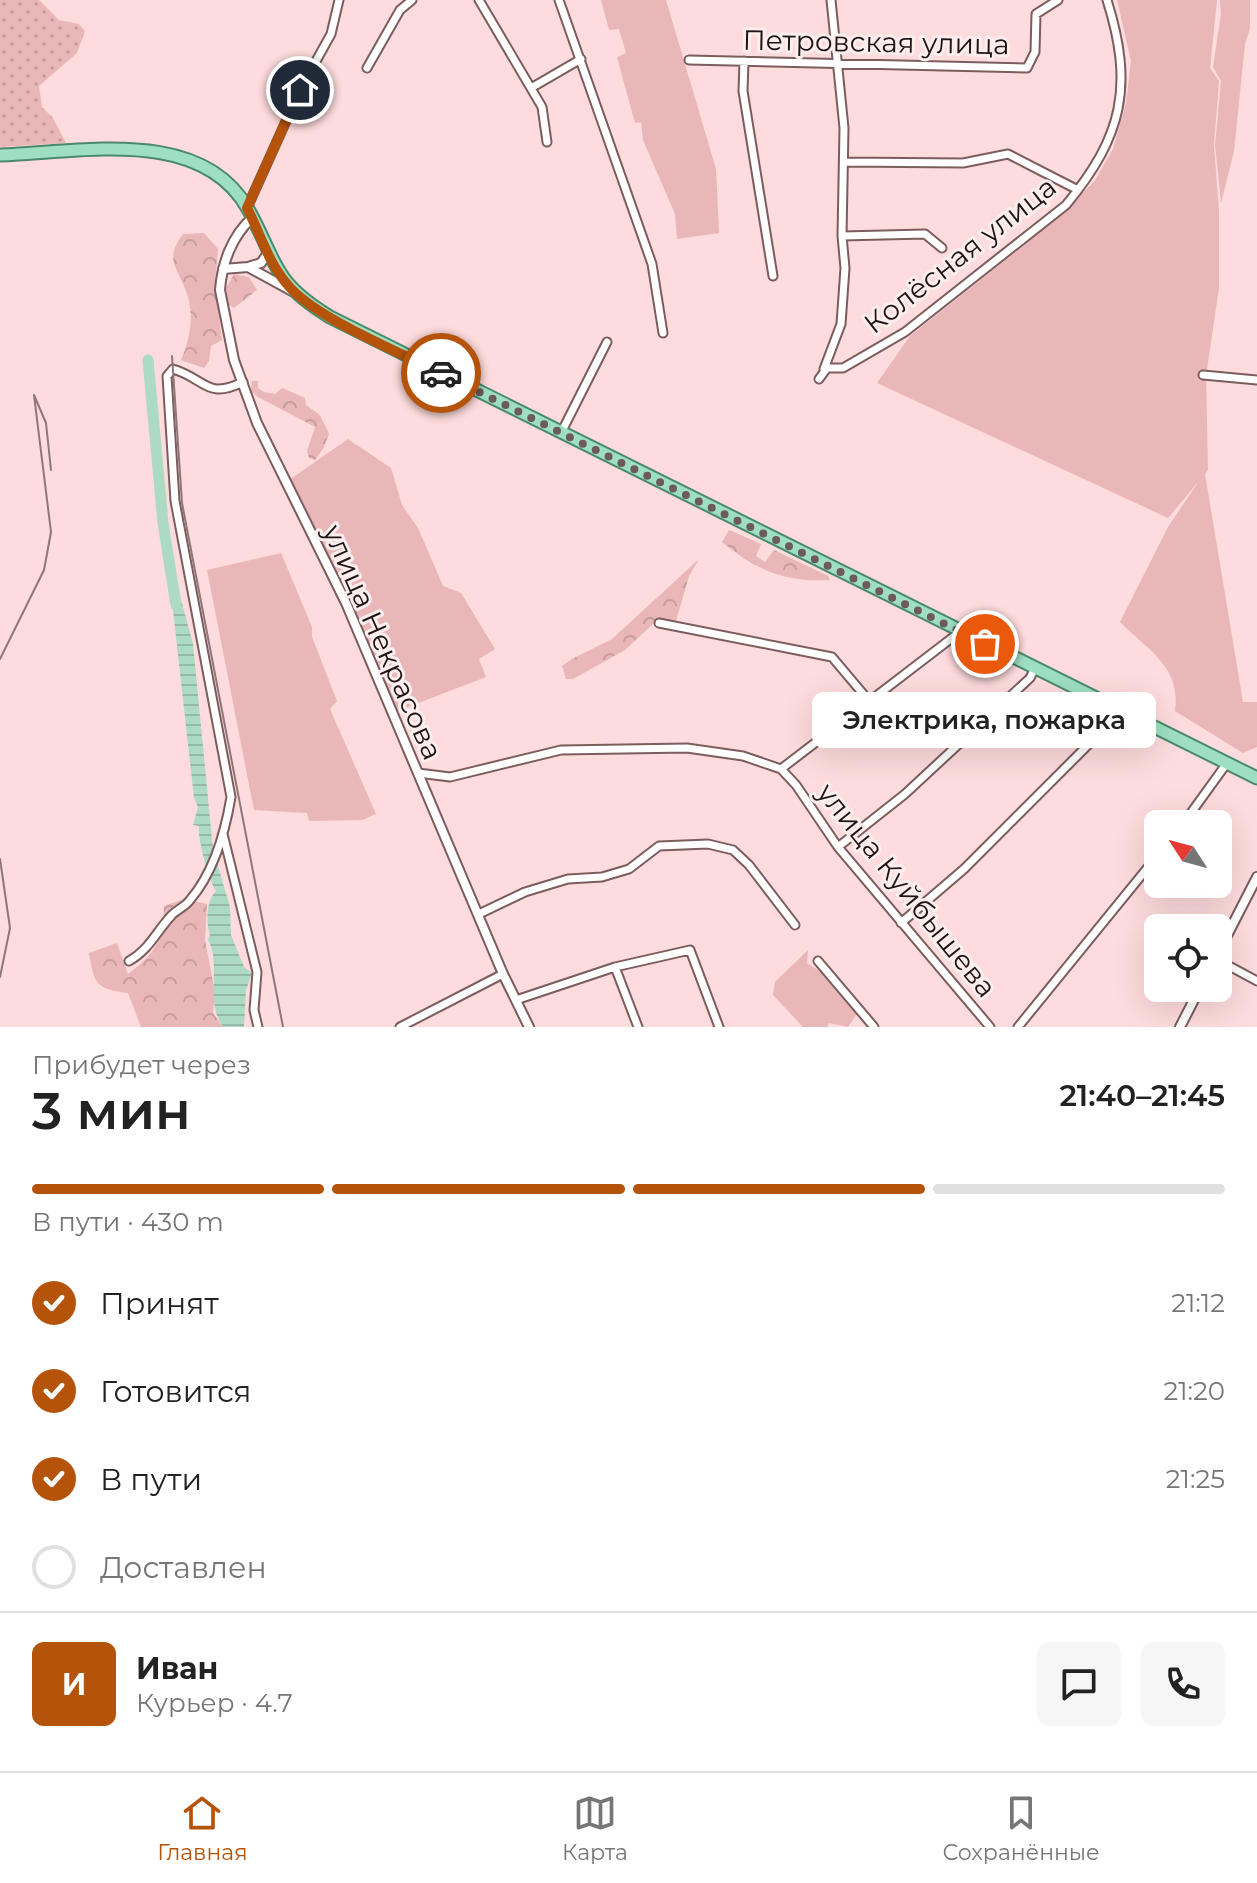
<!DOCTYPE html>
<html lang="ru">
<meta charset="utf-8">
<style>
:root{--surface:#fff;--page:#f6f6f6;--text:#222;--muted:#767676;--line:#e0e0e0;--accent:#b45309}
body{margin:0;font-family:Montserrat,sans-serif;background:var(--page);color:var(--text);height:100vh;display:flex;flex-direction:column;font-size:30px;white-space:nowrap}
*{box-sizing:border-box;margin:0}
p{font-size:26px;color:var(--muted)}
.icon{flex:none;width:44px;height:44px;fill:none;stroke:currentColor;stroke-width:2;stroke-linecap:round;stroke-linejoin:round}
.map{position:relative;height:1027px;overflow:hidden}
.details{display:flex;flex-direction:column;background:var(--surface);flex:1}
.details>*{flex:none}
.needle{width:52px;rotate:306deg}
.buttons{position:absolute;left:1144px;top:810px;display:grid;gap:16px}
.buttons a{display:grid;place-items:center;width:88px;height:88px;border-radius:12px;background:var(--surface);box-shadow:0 8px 32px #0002;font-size:40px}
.pin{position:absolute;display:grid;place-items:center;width:68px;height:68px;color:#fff;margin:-34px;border:4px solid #fff;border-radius:50%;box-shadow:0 2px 8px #0007}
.courier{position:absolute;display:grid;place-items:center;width:80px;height:80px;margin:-40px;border:6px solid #b45309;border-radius:50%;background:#fff;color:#222;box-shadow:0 2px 10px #0007}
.bubble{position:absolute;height:56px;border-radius:12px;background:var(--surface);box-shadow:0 8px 32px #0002;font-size:26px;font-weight:600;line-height:56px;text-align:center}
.headline em{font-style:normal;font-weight:600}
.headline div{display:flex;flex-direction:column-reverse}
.headline{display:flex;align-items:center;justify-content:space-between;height:136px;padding:0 32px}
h1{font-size:52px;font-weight:600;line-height:60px}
.bar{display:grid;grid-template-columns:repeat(4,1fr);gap:12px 8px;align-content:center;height:96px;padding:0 32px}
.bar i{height:10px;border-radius:6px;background:var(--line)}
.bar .active{background:var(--accent)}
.bar p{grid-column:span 4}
.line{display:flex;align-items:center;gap:20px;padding:0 32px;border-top:2px solid var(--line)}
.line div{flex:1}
.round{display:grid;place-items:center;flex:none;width:84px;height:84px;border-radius:12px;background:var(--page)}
ol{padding:0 32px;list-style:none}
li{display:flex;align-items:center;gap:24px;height:88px}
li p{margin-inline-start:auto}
li .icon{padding:8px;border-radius:50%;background:var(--accent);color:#fff;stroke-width:4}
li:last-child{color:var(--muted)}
li i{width:44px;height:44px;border:4px solid var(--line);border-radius:50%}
.tab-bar{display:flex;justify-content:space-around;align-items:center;height:112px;border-top:2px solid var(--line);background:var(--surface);font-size:22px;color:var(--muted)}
.tab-bar a{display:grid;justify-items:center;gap:4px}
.tab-bar .active{color:var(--accent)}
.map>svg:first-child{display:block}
.green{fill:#e9b7b8}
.forest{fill:url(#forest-crowns)}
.park{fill:url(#park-dots)}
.water{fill:url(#water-rules)}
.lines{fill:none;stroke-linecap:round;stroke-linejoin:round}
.river{stroke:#acdac3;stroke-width:11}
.minor-casing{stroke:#7b5d5e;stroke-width:11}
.tertiary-casing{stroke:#7b5d5e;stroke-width:12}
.primary-casing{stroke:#488a6b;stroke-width:15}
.minor{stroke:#fff;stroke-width:7}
.tertiary{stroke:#fff;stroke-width:8}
.primary{stroke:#9edfc2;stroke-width:11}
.rail{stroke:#8e7778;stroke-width:2}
.done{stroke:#6d5a5a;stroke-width:8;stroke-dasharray:0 14.4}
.route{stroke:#b45309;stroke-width:10}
.labels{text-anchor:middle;stroke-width:6;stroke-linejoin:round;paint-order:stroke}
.street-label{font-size:28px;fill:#1f1414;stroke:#fceeee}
</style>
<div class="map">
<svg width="1257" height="1027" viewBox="0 0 1257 1027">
<defs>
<pattern id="forest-crowns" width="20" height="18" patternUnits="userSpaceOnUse" patternTransform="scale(2)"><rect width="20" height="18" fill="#e9b7b8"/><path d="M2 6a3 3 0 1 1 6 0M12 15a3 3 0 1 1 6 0" fill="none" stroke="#c79c9d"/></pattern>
<pattern id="park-dots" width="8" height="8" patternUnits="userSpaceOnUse" patternTransform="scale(2)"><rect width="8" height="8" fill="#e9b7b8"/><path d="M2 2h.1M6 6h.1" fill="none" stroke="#c79c9d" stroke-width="1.8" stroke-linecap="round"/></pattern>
<pattern id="water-rules" width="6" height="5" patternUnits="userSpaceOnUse" patternTransform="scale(2)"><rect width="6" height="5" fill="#acdac3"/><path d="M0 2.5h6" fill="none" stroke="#94baa7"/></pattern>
</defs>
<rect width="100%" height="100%" fill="#fedbdc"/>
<!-- green -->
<path class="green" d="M601,0H666L716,169L719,233L677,239L675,214L643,140L641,122L635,123L617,57L626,53L619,29L609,30Z
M1117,0H1217L1210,68L1219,81L1214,145L1219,212V288L1206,376L1208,470L1205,474L1243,702H1257V747L1243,753L1175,711C1181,667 1149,651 1120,622L1168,527L1199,481L1168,518L877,383L910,336L1027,243L1094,182L1113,149L1126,103L1131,61Z
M1220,0H1250V28L1245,44L1234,151L1221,203L1215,145L1221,81L1213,67L1221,14Z
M348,439L391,468L402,505L418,528L443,586L461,593L495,649L479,659L486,677L395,712L336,572L289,480Z
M281,553L312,627V637L337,701L330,709L376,814L362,820L309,821L307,813L254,810L207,570Z
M808,950L807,963L821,972L858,1012L848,1027L829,1023L827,1027H803L773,995L775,982Z"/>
<!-- forest -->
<path class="forest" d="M204,233L218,249L215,284L222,340L211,346L209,361L204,368L181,360C190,340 195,313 186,291C177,266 164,260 183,234Z
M234,274L249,277L257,290L234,308L228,304L226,288Z
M252,381H258V388L264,392L275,394L282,388L305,398L306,405L320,415L329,434L323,449L315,460L309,458L307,451L315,427L258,397L251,391Z
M729,530L761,544L756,556L765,562L774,550L828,576L830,580C785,582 757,571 722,542Z
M699,559L689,576L676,621L657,620L625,650L573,679H566L562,666L572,659L612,639Z
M184,899L207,904L205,940L215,993L213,1013L223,1027H141L128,993C96,989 94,984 89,953L117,943L128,974C155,954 163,940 164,906Z"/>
<!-- park -->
<path class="park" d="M0,0H39L59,20L79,24L85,31L77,53L39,86L42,107L53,118L66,143L0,147Z"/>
<!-- water -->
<path class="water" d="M171,592H179L193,644L211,829L213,849L230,907L231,935L244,967L252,973L246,990L244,1027H223C204,1000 222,964 208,940L210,935C206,922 206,901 216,891C209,881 197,837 199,826L193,825L198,807L194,798Z"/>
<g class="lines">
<!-- river -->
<path class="river" d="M148,360L163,523L176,605"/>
<!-- minor casing -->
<g class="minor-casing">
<path id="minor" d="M479,0L542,107L547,142
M559,0L652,264L663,333
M689,60L1027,68L1035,52L1036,14L1058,0
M744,61L743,91L773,276
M367,68L400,10L412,0
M531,88L581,59
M844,162L963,163L1008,154L1078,190
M247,208L300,90L331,34L339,0
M842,236L925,234L942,248
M824,369L841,324L845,268L842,236L844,128L831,0
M1203,375L1257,380
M819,379L827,368H843L905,332L1066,205C1123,136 1134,86 1107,0
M561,433L607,342
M659,623L832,657L870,702
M781,769L961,631
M418,773L450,777L561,750L687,748L743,756L781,769L796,785L838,847L990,1027
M1183,824L1227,763
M223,834L257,972L254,1010L258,1027
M838,847L905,794L1030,678L1035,668
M479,914L525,892L568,879L602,877L629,869L659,846L708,844L733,850L749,865L795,925
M901,923L964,869L1122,711
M1218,960L1257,981
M129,961C149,950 156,932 171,916C176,910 185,907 190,900C214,872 225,833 231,797L175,501L167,376L173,369C206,379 206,400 243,382
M818,961L874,1027
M615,967L638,1027
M516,1000L615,967L690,950L719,1027
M400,1027L503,974
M1018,1027L1158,855"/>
</g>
<!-- tertiary casing -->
<g class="tertiary-casing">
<path id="tertiary" d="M252,218C232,236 222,263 220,290L234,360L257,423L346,603L503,974L529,1027
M248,267L261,263L268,253
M223,269L248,267L292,291
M1218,953L1257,877
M1180,1027L1200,988"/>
</g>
<!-- primary casing -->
<g class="primary-casing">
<path id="primary" d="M0,155C78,153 201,125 248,209C278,263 271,281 330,317L1257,778"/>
</g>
<!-- minor -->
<use href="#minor" class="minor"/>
<!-- tertiary -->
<use href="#tertiary" class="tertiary"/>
<!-- primary -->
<use href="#primary" class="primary"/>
<!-- rail -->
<path class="rail" d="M172,356L182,503L283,1027
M0,659L44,570L51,532L34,395L46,423L51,470
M0,859L10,928L0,977"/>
</g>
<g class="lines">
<!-- done -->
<path class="done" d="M441,373L985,644"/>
<!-- route -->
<path class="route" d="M300,90L247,208C260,233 268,262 287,284C313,317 401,353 441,373"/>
</g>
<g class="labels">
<!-- street labels -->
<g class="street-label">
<text transform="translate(876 42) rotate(1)" y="10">Петровская улица</text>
<text transform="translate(960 255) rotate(-38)" y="10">Колёсная улица</text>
<text transform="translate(383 642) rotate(66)" y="10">улица Некрасова</text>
<text transform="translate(907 890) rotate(51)" y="10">улица Куйбышева</text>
</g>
</g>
</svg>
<div class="buttons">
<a><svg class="needle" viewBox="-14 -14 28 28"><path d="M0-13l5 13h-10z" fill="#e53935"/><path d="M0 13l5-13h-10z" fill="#767676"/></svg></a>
<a><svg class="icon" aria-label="locate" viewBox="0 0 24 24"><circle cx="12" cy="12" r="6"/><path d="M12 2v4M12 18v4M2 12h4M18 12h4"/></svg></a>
</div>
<div class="pin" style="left:985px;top:644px;background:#ea580c"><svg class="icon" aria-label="bag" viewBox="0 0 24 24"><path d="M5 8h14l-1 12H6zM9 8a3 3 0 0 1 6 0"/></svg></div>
<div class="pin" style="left:300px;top:90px;background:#1f2937"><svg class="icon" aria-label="home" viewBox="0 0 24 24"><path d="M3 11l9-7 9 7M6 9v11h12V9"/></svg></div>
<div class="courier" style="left:441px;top:373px"><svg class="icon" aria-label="car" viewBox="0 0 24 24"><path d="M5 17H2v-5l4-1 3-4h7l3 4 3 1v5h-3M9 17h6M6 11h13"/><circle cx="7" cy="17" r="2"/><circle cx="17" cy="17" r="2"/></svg></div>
<div class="bubble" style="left:812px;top:692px;width:344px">Электрика, пожарка</div>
</div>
<section class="details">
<div class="headline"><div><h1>3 мин</h1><p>Прибудет через</p></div><em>21:40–21:45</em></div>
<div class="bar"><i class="active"></i><i class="active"></i><i class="active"></i><i></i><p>В пути · 430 m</p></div>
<ol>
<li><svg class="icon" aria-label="check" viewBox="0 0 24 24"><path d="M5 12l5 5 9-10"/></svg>Принят<p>21:12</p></li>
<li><svg class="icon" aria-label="check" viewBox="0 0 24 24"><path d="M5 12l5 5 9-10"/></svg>Готовится<p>21:20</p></li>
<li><svg class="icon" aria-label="check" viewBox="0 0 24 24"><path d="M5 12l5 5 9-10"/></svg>В пути<p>21:25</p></li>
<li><i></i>Доставлен</li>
</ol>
<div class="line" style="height:144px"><b class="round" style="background:var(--accent);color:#fff">И</b><div><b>Иван</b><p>Курьер · 4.7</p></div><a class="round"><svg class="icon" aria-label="chat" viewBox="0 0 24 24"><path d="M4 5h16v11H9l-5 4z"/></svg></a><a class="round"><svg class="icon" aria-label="phone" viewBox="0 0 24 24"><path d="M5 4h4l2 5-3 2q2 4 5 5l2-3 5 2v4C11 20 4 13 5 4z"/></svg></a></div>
</section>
<nav class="tab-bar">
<a class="active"><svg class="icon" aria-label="home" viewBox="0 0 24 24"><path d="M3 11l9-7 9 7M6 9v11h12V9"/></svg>Главная</a>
<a><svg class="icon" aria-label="map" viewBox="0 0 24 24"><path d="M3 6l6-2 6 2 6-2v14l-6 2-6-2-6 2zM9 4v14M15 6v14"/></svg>Карта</a>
<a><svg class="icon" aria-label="saved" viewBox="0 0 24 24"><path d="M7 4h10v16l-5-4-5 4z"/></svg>Сохранённые</a>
</nav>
